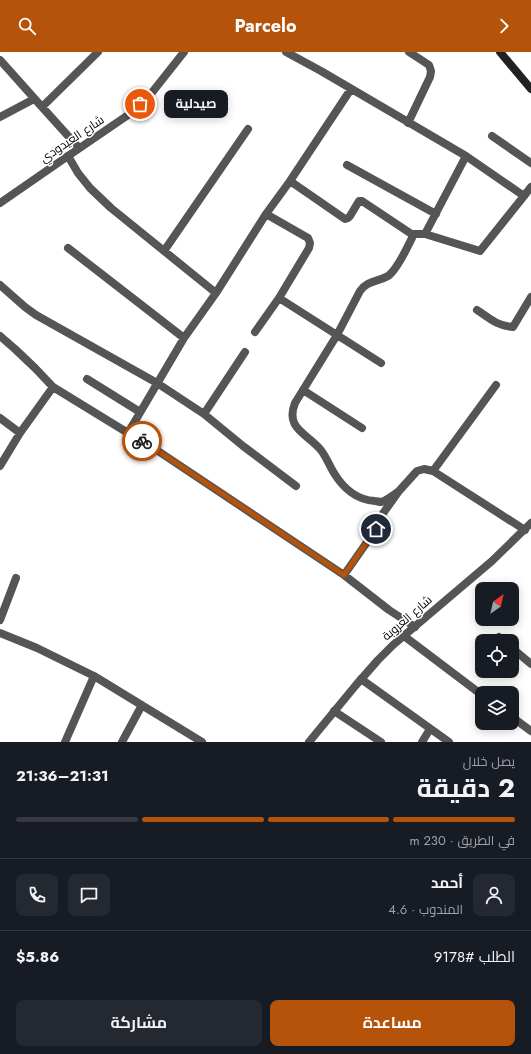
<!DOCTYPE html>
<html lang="ar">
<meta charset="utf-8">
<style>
:root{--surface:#171b24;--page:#242831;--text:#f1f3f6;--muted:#9ea1a6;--line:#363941;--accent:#b45309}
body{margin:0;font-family:Jost,Cairo,sans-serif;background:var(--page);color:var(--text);direction:rtl;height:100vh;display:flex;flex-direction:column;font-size:15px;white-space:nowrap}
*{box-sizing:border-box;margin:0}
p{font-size:13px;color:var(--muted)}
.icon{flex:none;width:22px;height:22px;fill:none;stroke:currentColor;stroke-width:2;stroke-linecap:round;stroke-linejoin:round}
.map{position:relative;height:690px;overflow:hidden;direction:ltr}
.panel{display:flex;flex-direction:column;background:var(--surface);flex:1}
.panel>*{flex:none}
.needle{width:26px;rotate:34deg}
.buttons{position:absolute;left:475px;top:530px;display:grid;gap:8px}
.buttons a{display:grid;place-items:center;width:44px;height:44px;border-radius:8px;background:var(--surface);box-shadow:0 2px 10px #0003;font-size:20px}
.pin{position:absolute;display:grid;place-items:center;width:34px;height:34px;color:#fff;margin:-17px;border:2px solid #fff;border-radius:50%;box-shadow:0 1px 4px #0007}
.courier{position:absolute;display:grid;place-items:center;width:40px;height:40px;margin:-20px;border:3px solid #b45309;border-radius:50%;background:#fff;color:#222;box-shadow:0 1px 5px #0007}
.bubble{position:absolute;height:28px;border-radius:8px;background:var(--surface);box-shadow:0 2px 10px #0003;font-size:13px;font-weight:700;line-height:28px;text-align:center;direction:rtl}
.summary em{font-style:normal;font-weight:700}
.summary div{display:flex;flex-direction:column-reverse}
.summary{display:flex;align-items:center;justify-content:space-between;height:68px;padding:0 16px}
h1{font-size:26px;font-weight:700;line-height:30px}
.bar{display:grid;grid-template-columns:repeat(4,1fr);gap:6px 4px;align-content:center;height:48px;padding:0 16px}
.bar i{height:5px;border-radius:3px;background:var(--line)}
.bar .on{background:var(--accent)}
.bar p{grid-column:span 4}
.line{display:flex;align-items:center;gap:10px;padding:0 16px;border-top:1px solid var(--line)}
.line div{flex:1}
.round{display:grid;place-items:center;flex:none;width:42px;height:42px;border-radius:8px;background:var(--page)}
.action{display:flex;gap:8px;margin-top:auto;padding:8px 16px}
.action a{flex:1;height:46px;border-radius:8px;background:var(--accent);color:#fff;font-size:16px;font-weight:700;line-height:46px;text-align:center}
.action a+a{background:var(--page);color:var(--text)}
header{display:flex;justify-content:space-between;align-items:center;height:52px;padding:0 16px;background:var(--accent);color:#fff;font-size:18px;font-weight:700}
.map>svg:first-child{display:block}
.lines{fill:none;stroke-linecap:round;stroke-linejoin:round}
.minor{stroke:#555;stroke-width:8}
.tertiary{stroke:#555;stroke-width:8}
.secondary{stroke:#222;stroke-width:8}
.done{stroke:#595959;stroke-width:4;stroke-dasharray:0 7.2}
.route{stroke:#b45309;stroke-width:5}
.labels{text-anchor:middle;stroke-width:3;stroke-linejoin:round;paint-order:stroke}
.street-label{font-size:12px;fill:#000;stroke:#fff}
</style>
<header><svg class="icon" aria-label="forward" viewBox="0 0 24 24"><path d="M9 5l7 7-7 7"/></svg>Parcelo<svg class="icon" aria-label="search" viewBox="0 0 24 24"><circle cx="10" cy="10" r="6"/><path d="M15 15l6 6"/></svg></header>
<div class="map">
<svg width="531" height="690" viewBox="0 0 531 690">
<rect width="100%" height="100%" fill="#fff"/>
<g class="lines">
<!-- minor -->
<path class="minor" d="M286,0L321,19L466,104L524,144L531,135
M0,8L42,55
M0,65L34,47
M408,71L430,25L431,19L429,13L409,0
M492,84L531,111
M79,96L42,55L98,0
M68,104L78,121L90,136L111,156L216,241
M347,113L436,162
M290,129L345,167L348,166L350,164L359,149H362L410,181L412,182
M425,182L480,199L524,144
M68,196L184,286
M164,199L248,77
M0,233L25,255L36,263L157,331L204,362L243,394L296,434
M279,246L381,311
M477,258C489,266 497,274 513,275L531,245
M255,280L279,246L309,196L310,191L308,186L266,162
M0,284L15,297L35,316L53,335L128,381L155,397L344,523L389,558L415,575
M87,327L140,360
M303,338L362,376
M204,362L245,300
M0,366L20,381
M128,381L184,286L216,241L266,162L290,129L351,37
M0,414L20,381L53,335
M433,419L496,333
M399,439C395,442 386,449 381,450C379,450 377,449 375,449C357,448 343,436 334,421C329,413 326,404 320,397C306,381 285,376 295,351L337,283L360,239C368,228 378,230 388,224C397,218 407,196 412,186V182H425L466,104
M344,523L372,483L376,477V473L379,467L399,439L417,419L424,417L433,419L525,478
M0,568L16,526
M0,581L37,596L94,624L202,690
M404,584L482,643
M499,585L504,589
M512,596L531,612
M361,627L449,690
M334,659L381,690
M512,665L531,679
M65,690L94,624
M122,690L142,653
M422,690L430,677"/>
<!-- tertiary -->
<path class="tertiary" d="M0,151L68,104L131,61L150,43L184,0
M309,690L356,633L378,608L393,593L492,509L531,471"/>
<!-- secondary -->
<path class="secondary" d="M500,0L531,37"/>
</g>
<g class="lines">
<!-- done -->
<path class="done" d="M140,52L131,61L68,104L78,121L90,136L111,156L216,241L184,286L128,382L142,389"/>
<!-- route -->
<path class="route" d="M142,389L155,397L344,523L376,477"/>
</g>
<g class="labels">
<!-- street labels -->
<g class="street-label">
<text transform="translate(72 87) rotate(-34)" y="4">شارع العيدودي</text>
<text transform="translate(407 566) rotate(-41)" y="4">شارع العروبة</text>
</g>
</g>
</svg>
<div class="buttons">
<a><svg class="needle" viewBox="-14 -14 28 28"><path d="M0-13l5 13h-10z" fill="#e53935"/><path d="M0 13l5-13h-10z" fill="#9ea1a6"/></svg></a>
<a><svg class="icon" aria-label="locate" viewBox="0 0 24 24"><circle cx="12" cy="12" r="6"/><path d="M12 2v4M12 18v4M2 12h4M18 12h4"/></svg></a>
<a><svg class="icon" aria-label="layers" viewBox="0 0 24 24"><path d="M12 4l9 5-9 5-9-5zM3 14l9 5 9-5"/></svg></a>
</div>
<div class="pin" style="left:140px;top:52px;background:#ea580c"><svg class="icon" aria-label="bag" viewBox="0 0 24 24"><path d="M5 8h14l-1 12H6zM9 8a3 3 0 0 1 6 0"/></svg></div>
<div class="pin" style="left:376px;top:477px;background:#1f2937"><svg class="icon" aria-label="home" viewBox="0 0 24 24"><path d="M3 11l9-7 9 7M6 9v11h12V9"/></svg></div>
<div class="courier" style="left:142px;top:389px"><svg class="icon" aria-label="bike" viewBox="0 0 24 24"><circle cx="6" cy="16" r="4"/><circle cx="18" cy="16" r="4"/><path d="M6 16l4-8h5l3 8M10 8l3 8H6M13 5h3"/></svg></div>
<div class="bubble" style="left:164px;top:38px;width:64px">صيدلية</div>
</div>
<section class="panel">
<div class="summary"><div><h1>2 دقيقة</h1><p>يصل خلال</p></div><em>21:31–21:36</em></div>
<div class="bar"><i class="on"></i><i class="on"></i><i class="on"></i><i></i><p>في الطريق · 230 m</p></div>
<div class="line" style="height:72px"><a class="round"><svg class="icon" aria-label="person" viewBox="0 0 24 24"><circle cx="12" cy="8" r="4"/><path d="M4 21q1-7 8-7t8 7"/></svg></a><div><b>أحمد</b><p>المندوب · 4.6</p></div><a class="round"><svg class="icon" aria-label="chat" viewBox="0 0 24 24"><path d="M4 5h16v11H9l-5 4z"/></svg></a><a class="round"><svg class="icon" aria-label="phone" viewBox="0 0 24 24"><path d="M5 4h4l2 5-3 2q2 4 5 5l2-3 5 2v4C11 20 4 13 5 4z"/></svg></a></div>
<div class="line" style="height:52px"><div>الطلب #9178</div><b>$5.86</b></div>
<div class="action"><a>مساعدة</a><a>مشاركة</a></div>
</section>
